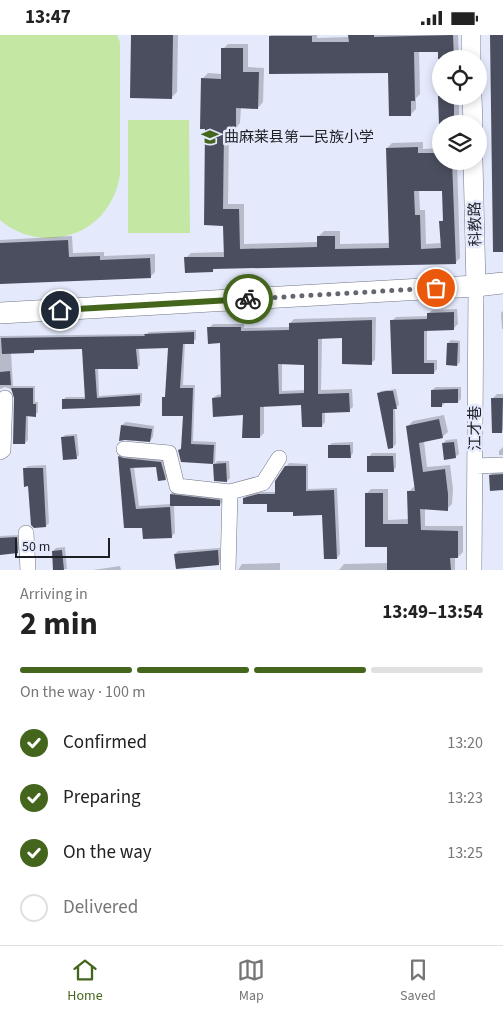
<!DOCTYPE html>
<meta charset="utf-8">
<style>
:root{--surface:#fff;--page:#f2f2f2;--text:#222;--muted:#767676;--line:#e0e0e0;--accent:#44651c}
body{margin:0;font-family:"Source Sans 3","Noto Sans SC",sans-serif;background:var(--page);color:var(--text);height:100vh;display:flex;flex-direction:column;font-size:19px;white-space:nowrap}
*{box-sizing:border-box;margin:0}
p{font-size:16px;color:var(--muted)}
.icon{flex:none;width:28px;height:28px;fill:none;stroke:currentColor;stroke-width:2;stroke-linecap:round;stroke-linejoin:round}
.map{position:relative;height:535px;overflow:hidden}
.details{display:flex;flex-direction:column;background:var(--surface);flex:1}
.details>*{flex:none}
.fabs{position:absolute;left:432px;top:15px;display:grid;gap:10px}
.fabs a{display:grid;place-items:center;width:55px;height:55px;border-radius:50%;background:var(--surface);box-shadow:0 2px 8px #0003;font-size:25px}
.scale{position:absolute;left:15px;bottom:12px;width:95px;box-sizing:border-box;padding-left:5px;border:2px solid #1d1f25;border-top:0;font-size:14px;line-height:18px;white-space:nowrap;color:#1d1f25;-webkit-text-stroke:4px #e4e9fc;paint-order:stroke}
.pin{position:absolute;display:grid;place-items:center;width:42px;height:42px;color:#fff;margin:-21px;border:2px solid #fff;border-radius:50%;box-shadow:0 1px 5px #0007}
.courier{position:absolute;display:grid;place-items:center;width:50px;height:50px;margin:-25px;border:4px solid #44651c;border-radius:50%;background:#fff;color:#222;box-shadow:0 1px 6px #0007}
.head em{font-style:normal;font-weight:700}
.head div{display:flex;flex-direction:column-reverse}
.head{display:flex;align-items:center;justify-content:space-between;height:85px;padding:0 20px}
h1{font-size:32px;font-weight:700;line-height:38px}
.bar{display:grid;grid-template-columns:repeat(4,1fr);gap:8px 5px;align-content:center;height:60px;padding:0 20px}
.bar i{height:6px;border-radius:4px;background:var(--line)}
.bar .on{background:var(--accent)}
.bar p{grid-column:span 4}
ol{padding:0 20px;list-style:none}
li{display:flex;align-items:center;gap:15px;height:55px}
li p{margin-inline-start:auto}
li .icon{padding:5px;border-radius:50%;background:var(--accent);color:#fff;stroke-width:4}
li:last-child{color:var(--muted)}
li i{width:28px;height:28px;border:2px solid var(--line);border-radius:50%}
.status{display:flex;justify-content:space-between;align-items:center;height:35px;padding:0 25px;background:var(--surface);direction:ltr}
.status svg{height:14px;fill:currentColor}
.dock{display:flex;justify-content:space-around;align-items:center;height:70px;border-top:1px solid var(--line);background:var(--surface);font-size:14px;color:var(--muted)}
.dock a{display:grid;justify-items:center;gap:2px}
.dock .on{color:var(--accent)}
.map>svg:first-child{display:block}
.green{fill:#c4e8a4}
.shadow{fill:#0003;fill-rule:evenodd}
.building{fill:#4a4e5e;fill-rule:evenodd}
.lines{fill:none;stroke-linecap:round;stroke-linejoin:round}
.minor-casing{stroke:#727687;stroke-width:16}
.tertiary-casing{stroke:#727687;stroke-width:20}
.secondary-casing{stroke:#727687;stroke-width:22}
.minor{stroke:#fff;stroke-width:15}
.tertiary{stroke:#fff;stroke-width:19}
.secondary{stroke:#fff;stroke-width:21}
.done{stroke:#636670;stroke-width:5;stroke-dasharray:0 9}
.route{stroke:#44651c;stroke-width:6}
.labels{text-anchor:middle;stroke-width:5;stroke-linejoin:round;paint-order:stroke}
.poi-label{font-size:15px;fill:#1d1f25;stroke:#e4e9fc;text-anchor:start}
.street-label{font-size:15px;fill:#1d1f25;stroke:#e4e9fc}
</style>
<div class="status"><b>13:47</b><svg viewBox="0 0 49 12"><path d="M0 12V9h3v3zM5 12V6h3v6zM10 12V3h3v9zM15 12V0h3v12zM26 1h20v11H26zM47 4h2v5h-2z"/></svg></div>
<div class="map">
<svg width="503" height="535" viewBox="0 0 503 535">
<rect width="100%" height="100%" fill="#e4e9fc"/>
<!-- green -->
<path class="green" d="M0,0H117L120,7V140C118,152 114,163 107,173C83,208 32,213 0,185Z
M128,85H189L190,198H128Z"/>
<!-- shadow -->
<path class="shadow" d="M132,0H178L177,57L171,63Z
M271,0H317V3L350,2V0H458L459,24H441V61H459V82L454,87H440L439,16H419L420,59L416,63V74L411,79L390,37L270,1Z
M228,9H248V32L264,33L263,67L258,73L241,72L240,88L235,94L229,93L228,169H244V209L318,207V202L324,196H340V209L390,208L387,113L392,108L423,107V114L441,113V126H457L460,223L455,228L215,233L212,236L186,223L191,218L225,217L224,190L206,93L202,44L208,38L222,39L223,14ZM443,154L444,184L441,187L442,208L426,209L425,175H420L419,155Z
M72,201L73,218L104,217V221L155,219V237L151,241L0,248V205Z
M457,274L458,289L454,293L427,294V325H437V334L434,338H393L392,286L396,282L429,281L428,279L432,275Z
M503,276V294H502L501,278Z
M376,282L375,325L371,328L343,302L322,303L321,355L352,354L353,372L349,375L325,376V387L322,391L302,369L264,371V398L260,402L244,379L213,363L217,360L222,359V307L209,293L213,289H244V293L290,292V288L294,284ZM282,328L305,329V355L282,356Z
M196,295V304L193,307H185L183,350H195L193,406L216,407L215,429L217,426H229L230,443L227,446L215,445L214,428L182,426L179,415L182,412L184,379L164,363L166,360L169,311L139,313L140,330L137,333H98L99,361L142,358V367L139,370L63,365L66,362H86L84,313L37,314L34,317H11L13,351H35V367H38V377L35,380H28V405L25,408L16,363L11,354L5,352L0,354V301L147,299L149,297Z
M451,305L460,306V327L457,330L448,308Z
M436,352H461V364L458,367L445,368L442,371L432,355Z
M396,354L399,370L395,373L396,409L393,412L378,359L381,356Z
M497,359H503V395L502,396L493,363Z
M444,380L448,397L442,402L424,406L427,432L450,430L453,454L452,469L447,474L425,473V491H463V517L458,522H455V535H339L344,529L388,528V511L366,459L371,454H388V485L409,484L408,457L415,451L408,391L413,386Z
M126,387L154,391L153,402L150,406L122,390Z
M77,399L79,420L76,423L62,403L65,400Z
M457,404L459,419L455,422L443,409L446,405Z
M353,407V418L350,422L329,411L332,408Z
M503,412V420H499V416Z
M122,418L165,423L169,440L165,444L157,431L134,432L139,471L171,469V459L174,456L223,463V467L220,470H174L175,498L171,502L144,491L124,464L119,421Z
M372,418H396V432L393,436L369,422Z
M289,428L308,429V454L337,453L340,519L337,523L323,479L294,476L268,468L244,464L247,460L262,457H276L286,432Z
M46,430L49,488L46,491L24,434L28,431Z
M494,436H503V454L490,440Z
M20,500V514L17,517L0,518V501Z
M65,512L67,534L54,535L53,516L56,513Z
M220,513L221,526L218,529L175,519L178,516Z
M280,528V535H238L242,529Z
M120,531L121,535H93Z"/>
<!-- building -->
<path class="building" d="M131,0H173L172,64L130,63Z
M348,0H374V2L453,0L454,24H438V17H414L415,66H411V81H389L388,38L269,39V1H312V7H349Z
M490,0H503V217H493Z
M221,13H243V37H259L258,74L236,73V95H224L223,174H239L240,214L317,212V201H335V214L389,213L386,113L418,112V118H441V126H452L456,229L213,234V237L185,238L184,222H224L223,191L204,190L205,94H200L201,43L221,44ZM414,156H442L443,186H439L441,213L421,214L420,180H415Z
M438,61H454V89H439Z
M68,205L69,222L100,221V225L150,223L151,243L0,249V208Z
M454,277V295L424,296V328H434V339H392L390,285L427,284V278Z
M372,285V330L342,329V303L318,304V359L349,358L350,377L322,378V392H302L301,370L260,372V403H242L243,380L213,382L212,363L221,362L220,308L208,309L207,292H241V296L289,295V288ZM278,329L304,330V358L279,359Z
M194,297V309H183L180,353H193L191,409L214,410L213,429L181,427L178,415L181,414L183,381H162V362H165L168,313L136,314L138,334H95L97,363L140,360V371L62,374V364H85L82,314L34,315V318L2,319L1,303L145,301L144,299Z
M447,308H458L457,331L446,330Z
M10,336L11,350H0V337Z
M11,353H33V369H36V382L26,381L25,409H13L14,363Z
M458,354V368H442V372H431V355Z
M386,356H393L397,374H393V413L388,414L377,358Z
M491,363H503L502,398H492Z
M439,384L443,403L419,408L423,437L445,434L448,459V476L420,474L421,495L458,496V523H450L451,535H387V512H365V458H383V489H408L407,456H415L406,391Z
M121,390L152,394L150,407L125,405L119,406Z
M74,401L77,424L63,425L61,402Z
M454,407L456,423L444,425L442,408Z
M328,410H350L351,423H328Z
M118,421L123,423L161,427L166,445L158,446L156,432L130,433L136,474L170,472L172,503L143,504L142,493H124Z
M367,421H393L394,437H367Z
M226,428L227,447L214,446L213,429Z
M285,431H306V456L334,455L337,524H324L322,480L293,481V477H267V469H243V463L258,459H275V446Z
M23,433H43L46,492L34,493L31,490L28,451L24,452Z
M503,439V455L490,456L489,440Z
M170,459L220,465V471H170Z
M17,502L18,518L0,520V503Z
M62,515L64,535H53L52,516Z
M218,515L219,530L176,534L174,519Z"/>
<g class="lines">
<!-- minor casing -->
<g class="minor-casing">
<path id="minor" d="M124,414L169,418L177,451L230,457L228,535
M0,417L3,415L5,363
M475,431L503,430
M230,457L263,448L279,423
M26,498L28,535
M474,535L476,251"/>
</g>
<!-- tertiary casing -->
<g class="tertiary-casing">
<path id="tertiary" d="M471,0V24
M472,61L473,89
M473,126L476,251"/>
</g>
<!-- secondary casing -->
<g class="secondary-casing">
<path id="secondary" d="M0,278L476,251L503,248"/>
</g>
<!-- minor -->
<use href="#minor" class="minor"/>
<!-- tertiary -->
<use href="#tertiary" class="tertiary"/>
<!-- secondary -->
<use href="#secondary" class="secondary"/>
</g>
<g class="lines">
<!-- done -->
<path class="done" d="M248,264L436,253"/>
<!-- route -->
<path class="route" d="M60,275L248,264"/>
</g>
<!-- icons -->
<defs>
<g id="school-bare" transform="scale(1.35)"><path d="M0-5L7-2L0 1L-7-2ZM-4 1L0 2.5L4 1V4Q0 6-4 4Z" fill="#44651c" stroke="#e4e9fc" stroke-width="2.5" paint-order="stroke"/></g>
</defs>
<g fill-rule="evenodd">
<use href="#school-bare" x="210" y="102"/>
</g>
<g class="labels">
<!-- poi labels -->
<g class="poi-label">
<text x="224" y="107">曲麻莱县第一民族小学</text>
</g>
<!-- street labels -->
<g class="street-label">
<text transform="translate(475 189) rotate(-91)" y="5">科教路</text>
<text transform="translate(475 393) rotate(-90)" y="5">江才巷</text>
</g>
</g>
</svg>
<div class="fabs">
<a><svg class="icon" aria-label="locate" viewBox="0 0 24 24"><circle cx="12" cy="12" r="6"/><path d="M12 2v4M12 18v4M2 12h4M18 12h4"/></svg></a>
<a><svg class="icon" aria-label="layers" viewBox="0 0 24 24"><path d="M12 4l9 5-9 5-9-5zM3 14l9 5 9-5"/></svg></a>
</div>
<div class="scale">50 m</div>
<div class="pin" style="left:436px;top:253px;background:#ea580c"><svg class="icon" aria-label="bag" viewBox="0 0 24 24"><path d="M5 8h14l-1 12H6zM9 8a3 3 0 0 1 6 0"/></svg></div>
<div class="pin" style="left:60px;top:275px;background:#1f2937"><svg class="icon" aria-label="home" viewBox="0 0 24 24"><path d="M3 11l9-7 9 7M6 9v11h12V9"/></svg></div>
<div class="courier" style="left:248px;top:264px"><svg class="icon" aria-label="bike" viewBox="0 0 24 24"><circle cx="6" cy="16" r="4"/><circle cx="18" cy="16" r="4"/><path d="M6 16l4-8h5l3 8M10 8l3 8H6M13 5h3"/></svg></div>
</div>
<section class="details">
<div class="head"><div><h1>2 min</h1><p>Arriving in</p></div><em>13:49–13:54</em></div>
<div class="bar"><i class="on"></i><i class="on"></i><i class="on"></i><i></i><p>On the way · 100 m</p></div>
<ol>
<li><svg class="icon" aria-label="check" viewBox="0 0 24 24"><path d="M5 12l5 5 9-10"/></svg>Confirmed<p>13:20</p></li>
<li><svg class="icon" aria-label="check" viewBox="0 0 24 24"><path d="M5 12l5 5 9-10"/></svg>Preparing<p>13:23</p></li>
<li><svg class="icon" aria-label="check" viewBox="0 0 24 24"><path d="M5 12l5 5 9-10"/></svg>On the way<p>13:25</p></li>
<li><i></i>Delivered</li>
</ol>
</section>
<nav class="dock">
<a class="on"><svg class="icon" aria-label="home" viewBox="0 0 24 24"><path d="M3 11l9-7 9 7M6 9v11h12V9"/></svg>Home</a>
<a><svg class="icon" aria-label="map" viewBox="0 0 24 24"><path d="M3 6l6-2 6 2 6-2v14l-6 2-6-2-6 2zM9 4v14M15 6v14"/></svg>Map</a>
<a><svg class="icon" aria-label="saved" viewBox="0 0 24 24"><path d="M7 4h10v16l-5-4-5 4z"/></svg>Saved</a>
</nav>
